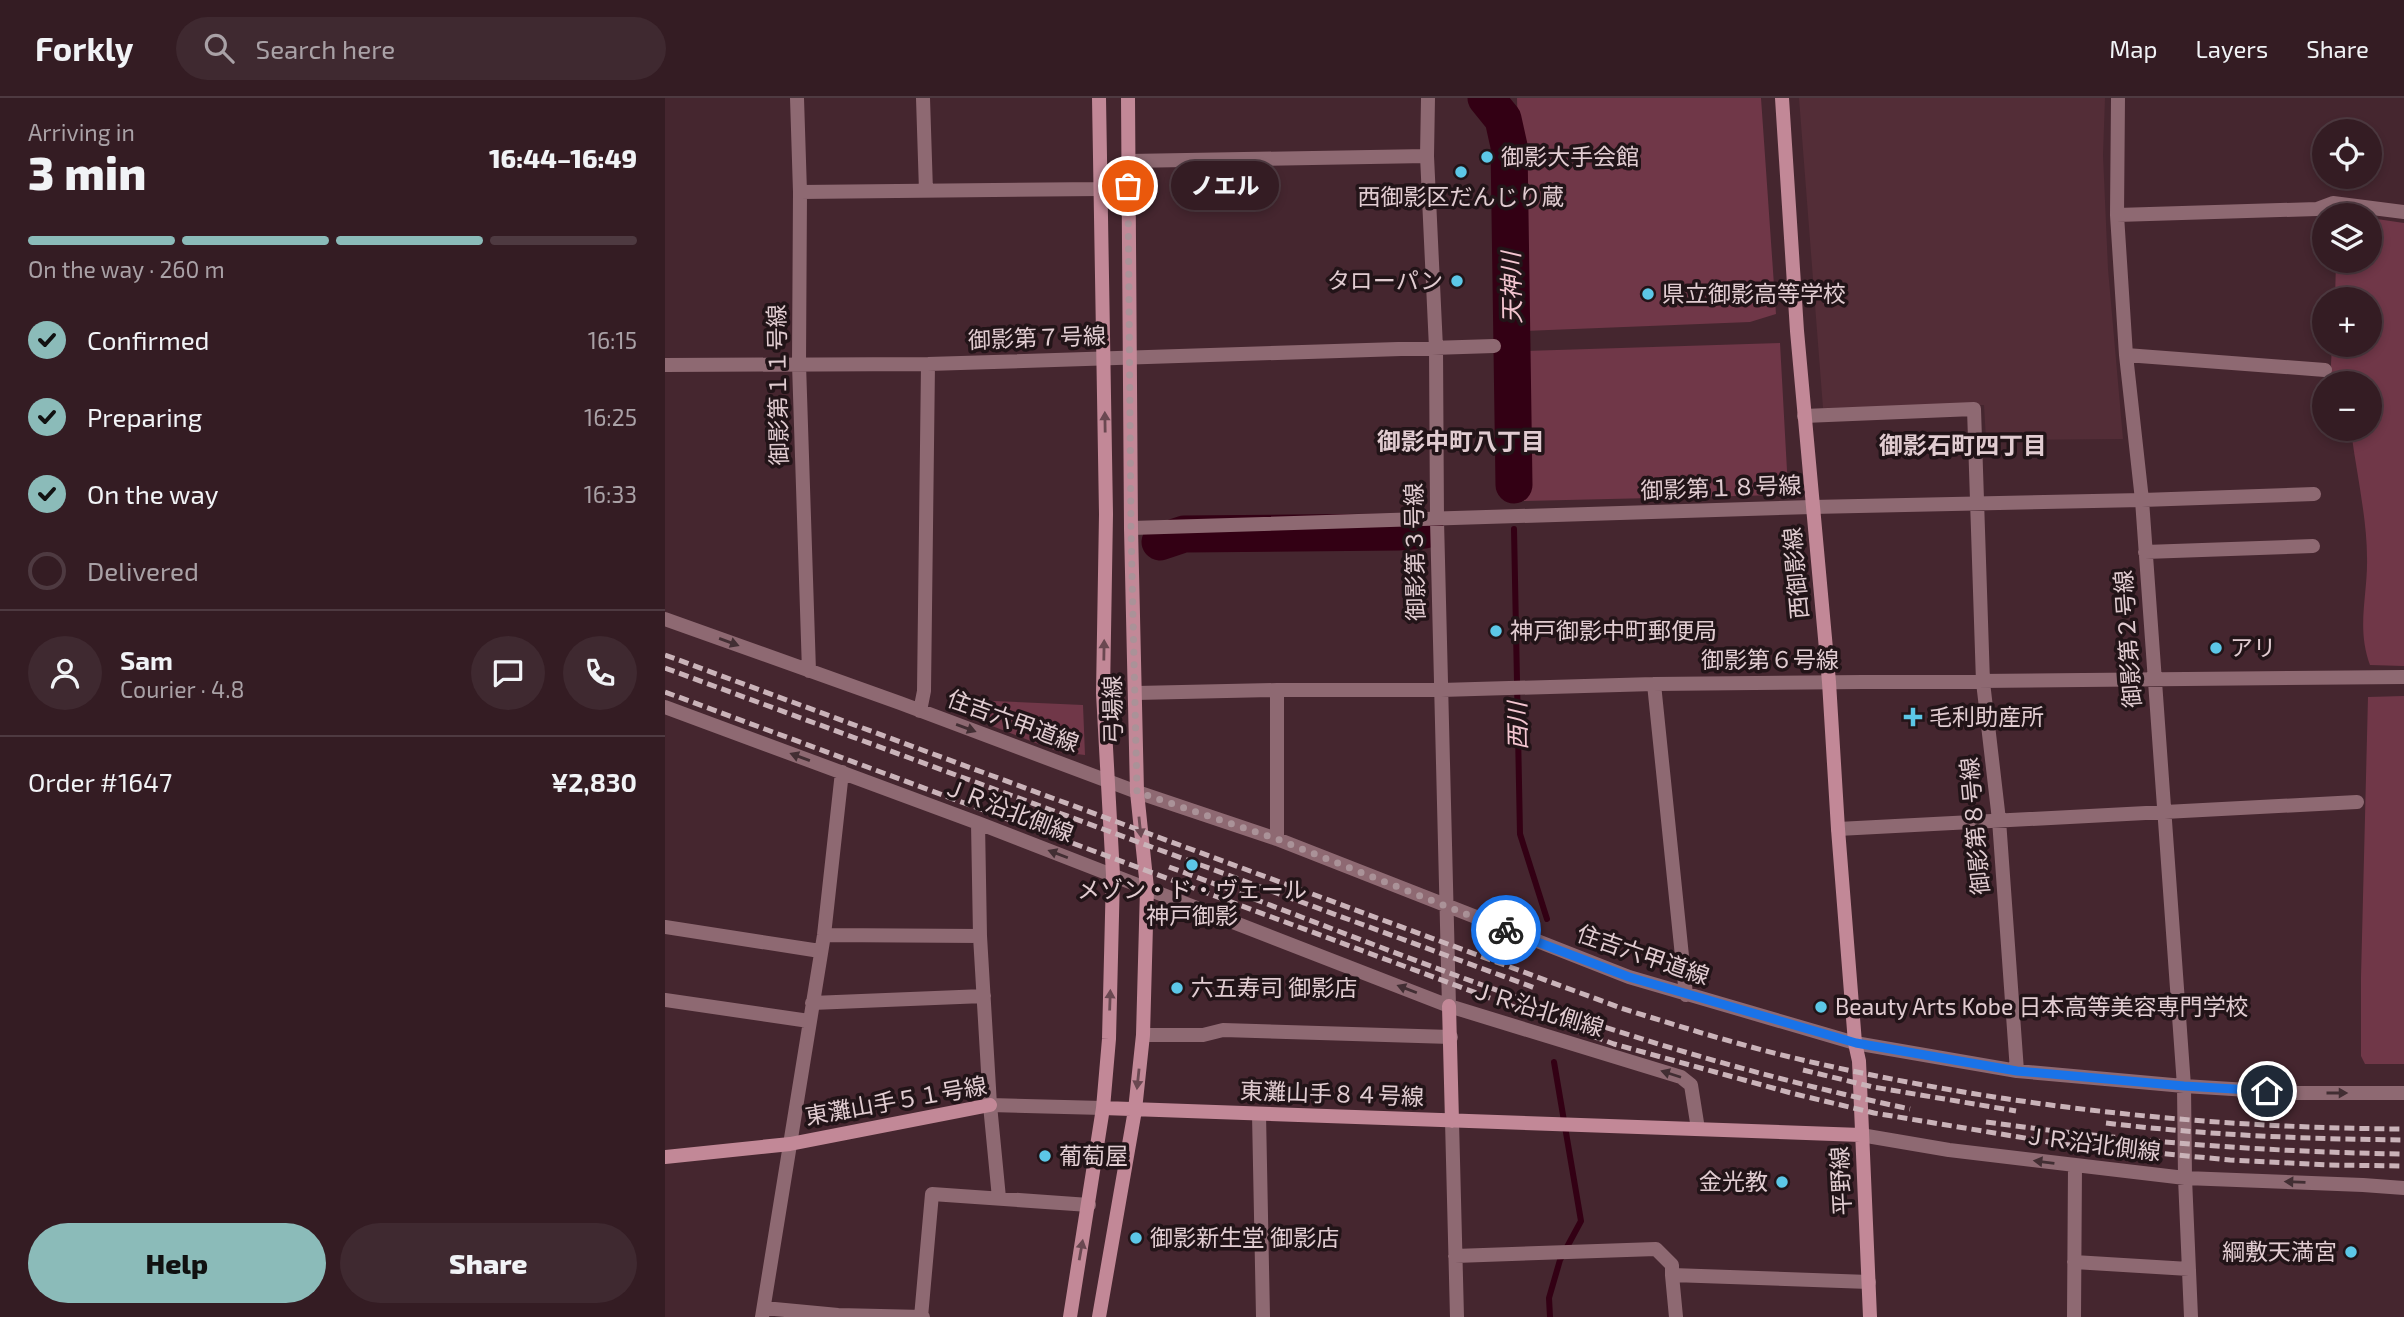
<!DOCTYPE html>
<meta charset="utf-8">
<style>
:root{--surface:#341c23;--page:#3f2930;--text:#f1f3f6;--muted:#a9a1a6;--line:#4e3a41;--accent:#8bbbb9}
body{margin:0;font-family:"Exo 2","Noto Sans JP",sans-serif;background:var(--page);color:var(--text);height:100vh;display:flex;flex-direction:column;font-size:26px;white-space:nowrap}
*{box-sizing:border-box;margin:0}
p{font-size:23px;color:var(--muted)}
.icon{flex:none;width:38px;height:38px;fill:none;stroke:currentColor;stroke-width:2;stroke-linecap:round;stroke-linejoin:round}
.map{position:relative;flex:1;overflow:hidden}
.side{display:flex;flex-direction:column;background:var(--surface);width:665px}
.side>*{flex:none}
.buttons{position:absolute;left:1647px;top:21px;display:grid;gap:14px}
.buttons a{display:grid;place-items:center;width:70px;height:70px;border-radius:50%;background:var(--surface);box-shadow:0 4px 10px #0003,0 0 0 2px var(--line);font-size:35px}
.pin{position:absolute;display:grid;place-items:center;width:60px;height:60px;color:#fff;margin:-30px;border:4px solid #fff;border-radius:50%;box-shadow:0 2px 7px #0007}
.courier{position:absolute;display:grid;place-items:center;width:70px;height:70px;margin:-35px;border:5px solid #1a73e8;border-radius:50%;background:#fff;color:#222;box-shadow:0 2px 9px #0007}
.bubble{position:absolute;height:49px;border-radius:24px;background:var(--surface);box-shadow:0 4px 10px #0003,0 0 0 2px var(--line);font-size:23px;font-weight:800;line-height:49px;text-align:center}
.overview em{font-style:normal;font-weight:800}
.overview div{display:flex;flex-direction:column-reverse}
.overview{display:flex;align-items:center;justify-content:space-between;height:119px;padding:0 28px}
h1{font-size:46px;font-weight:800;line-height:52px}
.bar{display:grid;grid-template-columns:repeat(4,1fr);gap:10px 7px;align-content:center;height:84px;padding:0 28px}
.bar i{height:9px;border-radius:5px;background:var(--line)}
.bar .selected{background:var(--accent)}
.bar p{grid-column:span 4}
.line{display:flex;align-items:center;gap:18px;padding:0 28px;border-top:2px solid var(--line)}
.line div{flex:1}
.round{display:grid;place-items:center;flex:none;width:74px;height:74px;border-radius:37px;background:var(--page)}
ol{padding:0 28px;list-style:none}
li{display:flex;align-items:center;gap:21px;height:77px}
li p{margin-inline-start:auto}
li .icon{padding:7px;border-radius:50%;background:var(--accent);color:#111;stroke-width:4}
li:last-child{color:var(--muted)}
li i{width:38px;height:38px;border:4px solid var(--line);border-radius:50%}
.action{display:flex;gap:14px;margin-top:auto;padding:14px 28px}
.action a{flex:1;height:80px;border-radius:42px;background:var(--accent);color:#111;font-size:28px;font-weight:800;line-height:80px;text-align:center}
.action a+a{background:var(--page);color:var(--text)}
header{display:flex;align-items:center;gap:42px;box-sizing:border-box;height:98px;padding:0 35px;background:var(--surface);border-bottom:2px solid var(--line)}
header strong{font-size:33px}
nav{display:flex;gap:38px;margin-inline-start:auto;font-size:24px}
.search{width:490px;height:63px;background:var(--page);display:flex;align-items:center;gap:18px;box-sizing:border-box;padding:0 24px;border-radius:38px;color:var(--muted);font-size:26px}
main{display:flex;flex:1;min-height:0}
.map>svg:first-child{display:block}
.built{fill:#532d37}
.green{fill:#703748}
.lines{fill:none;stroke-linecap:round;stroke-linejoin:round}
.stream{stroke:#330014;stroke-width:6}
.river{stroke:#330014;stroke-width:37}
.street{stroke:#8e6972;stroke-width:14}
.secondary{stroke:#c28897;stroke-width:14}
.rail{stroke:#cab3b9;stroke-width:5;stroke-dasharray:10 5;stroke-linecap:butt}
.oneway{fill:#6a4851}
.oneway2{fill:#422e33}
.done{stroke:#aa9298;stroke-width:7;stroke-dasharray:0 12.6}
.route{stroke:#1a73e8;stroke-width:9}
.poi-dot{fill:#5cc7e7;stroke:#221418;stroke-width:2.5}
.labels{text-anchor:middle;stroke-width:7;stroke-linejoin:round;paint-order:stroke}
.poi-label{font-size:23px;fill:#e1ccd1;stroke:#221418;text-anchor:start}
.street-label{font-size:23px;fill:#e1ccd1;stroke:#221418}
.water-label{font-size:24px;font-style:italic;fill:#f4c6d1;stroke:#221418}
.neighbourhood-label{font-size:24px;font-weight:bold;fill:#e1ccd1;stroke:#221418}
</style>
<header>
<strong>Forkly</strong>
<div class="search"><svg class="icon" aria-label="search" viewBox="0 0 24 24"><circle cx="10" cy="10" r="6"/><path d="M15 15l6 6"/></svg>Search here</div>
<nav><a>Map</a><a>Layers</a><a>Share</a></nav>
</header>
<main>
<section class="side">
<div class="overview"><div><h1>3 min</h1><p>Arriving in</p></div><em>16:44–16:49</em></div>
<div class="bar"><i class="selected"></i><i class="selected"></i><i class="selected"></i><i></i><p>On the way · 260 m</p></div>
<ol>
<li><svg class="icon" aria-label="check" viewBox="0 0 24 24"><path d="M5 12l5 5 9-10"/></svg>Confirmed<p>16:15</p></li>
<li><svg class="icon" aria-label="check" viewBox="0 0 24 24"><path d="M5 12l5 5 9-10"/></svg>Preparing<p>16:25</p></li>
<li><svg class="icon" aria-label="check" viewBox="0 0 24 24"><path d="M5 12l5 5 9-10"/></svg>On the way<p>16:33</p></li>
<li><i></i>Delivered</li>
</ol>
<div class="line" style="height:126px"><a class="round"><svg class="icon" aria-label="person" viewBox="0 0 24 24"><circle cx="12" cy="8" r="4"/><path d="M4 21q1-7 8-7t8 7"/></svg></a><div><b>Sam</b><p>Courier · 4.8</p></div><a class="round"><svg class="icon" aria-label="chat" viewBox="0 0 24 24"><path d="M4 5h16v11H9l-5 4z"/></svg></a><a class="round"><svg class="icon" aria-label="phone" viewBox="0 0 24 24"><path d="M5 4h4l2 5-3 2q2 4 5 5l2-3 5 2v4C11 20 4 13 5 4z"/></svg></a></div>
<div class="line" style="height:91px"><div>Order #1647</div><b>¥2,830</b></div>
<div class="action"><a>Help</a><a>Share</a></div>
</section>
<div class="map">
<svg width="1739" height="1219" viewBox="0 0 1739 1219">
<rect width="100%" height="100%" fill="#45262f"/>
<!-- built -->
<path class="built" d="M1134,0H1440L1438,57L1443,171L1458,341L1321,342L1319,307L1158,310Z"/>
<!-- green -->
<path class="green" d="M852,0H1096L1111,216L1085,224L858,233Z
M1705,120L1739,125V568L1705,567C1691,529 1703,497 1702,459C1702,423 1692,376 1687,340L1666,336V331H1704V285H1665L1667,247H1704V201H1670L1671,163H1704Z
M1115,245L1123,391L1120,397L859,403L860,253Z
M1739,598V966H1700L1696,958V879L1703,599Z
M305,602L418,607L420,657L394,654L296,616L289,605Z"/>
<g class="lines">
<!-- stream -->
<path class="stream" d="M849,431L855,736L882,821
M885,1219L884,1200L895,1162L916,1123L889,964"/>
<!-- river -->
<path class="river" d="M821,0L838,21L844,48L849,387
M495,444L519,436L733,434L760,432"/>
<!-- street -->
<path class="street" d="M132,0L135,94L134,266L144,573
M258,0L261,93
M763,0L762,58L771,250L772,422L784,908
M1453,0L1452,117L1461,257L1477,402L1519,988L1520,1080L1526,1219
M464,63L762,58
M135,94L436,91L463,88
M1452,117L1652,111L1668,105L1739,114
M1461,257L1660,272
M0,267L263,266L829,248
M1139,318L1309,311L1318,584L1334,722L1352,973
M466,430L1147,409L1477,402L1649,396
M1480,454L1648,448
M0,521L235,605L472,694L612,741L964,879L1190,945L1352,973L1519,988L1630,995H1739
M989,586L1021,897
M612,592V741
M471,595L612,592H776L989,586L1739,579
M0,609L313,725L784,908L1016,979L1026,987L1033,1031
M255,613L259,593L263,266
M313,725L315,838L325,1007L334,1100
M1173,731L1692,704
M0,829L155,853
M159,837L315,838
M0,902L144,923
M147,905L319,898
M478,937H538L558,932L786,939
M325,1007L438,1010
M594,1016L598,1219
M787,1023L792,1219
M1196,1037L1284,1052L1520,1080L1698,1087L1739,1090
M790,1158L991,1151L1007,1167V1177L1204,1184
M1409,1164L1524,1171
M1007,1177L1011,1219
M99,1210L173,1217L258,1219
M97,1219L159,837L177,674
M256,1219L267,1096L424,1107
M1409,1219L1410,1068"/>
<!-- secondary -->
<path class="secondary" d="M1117,0L1132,233L1164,584L1173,731L1190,945L1194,963L1205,1219
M784,908L787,1023
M438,1010L1196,1037
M0,1059L125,1046L325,1007
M405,1219L438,1010L444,941L448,777L438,595L441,416L434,0
M434,1219L470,1012L478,937L482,790L472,694L466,430L463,0"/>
<!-- rail -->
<path class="rail" d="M0,557L956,910C1013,928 1071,946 1129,960C1329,1007 1533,1030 1739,1031
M0,570L870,890
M0,594L949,946L1126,995L1209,1015L1396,1046L1565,1062L1663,1067L1739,1068
M504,769C653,824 801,885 952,933C1048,964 1146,990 1245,1011
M1138,972L1208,989L1351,1013
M1321,1024C1459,1043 1599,1054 1739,1056
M1441,1025C1540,1037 1640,1041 1739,1042"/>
</g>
<!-- one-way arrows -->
<defs><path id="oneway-solid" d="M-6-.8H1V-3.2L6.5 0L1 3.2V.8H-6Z" transform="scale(1.75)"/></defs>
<g class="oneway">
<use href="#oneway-solid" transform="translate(440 324) rotate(-91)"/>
<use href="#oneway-solid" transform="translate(439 552) rotate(-89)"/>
<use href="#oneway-solid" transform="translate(475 729) rotate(84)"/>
<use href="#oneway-solid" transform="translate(445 902) rotate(-88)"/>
<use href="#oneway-solid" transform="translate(473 981) rotate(96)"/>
<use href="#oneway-solid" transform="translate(416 1152) rotate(-80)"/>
</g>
<g class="oneway2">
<use href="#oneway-solid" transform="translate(64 544) rotate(20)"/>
<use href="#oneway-solid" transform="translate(301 630) rotate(20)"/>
<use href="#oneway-solid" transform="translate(135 659) rotate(-160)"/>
<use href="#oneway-solid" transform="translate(393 756) rotate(-159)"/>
<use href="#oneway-solid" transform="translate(742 891) rotate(-159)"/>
<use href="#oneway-solid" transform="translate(1006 976) rotate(-162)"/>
<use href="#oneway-solid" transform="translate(1672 995)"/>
<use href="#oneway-solid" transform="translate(1379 1064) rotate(-173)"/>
<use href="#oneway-solid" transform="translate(1630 1084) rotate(-178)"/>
</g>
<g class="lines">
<!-- done -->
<path class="done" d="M463,88L466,430L472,694L612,741L841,832"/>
<!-- route -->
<path class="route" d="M841,832L964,879L1191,945L1352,973L1519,988L1602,993"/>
</g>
<!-- markers -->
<g class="poi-dot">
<circle cx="822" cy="59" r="7"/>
<circle cx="796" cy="74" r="7"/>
<circle cx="792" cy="183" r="7"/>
<circle cx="983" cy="196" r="7"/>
<circle cx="831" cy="533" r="7"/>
<circle cx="1551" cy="550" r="7"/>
<path d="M1244.5 608.5h7v7h7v7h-7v7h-7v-7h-7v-7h7z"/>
<circle cx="527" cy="767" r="7"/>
<circle cx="512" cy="890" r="7"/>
<circle cx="1156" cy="909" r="7"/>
<circle cx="380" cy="1058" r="7"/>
<circle cx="1117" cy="1084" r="7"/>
<circle cx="471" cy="1140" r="7"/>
<circle cx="1686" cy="1154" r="7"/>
</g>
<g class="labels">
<!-- poi labels -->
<g class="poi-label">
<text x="836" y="67">御影大手会館</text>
<text x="796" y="107" text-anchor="middle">西御影区だんじり蔵</text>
<text x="778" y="191" text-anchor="end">タローパン</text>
<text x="997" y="204">県立御影高等学校</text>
<text x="845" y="541">神戸御影中町郵便局</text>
<text x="1565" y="558">アリ</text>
<text x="1264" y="627">毛利助産所</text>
<text x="527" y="800" text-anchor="middle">メゾン・ド・ヴェール<tspan x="527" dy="26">神戸御影</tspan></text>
<text x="526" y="898">六五寿司 御影店</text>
<text x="1170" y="917">Beauty Arts Kobe 日本高等美容専門学校</text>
<text x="394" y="1066">葡萄屋</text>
<text x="1103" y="1092" text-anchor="end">金光教</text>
<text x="485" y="1148">御影新生堂 御影店</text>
<text x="1672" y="1162" text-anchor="end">綱敷天満宮</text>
</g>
<!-- street labels -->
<g class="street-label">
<text transform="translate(372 240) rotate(-2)" y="8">御影第７号線</text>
<text transform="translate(113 287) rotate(-91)" y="8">御影第１１号線</text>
<text transform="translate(1056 390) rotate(-2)" y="8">御影第１８号線</text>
<text transform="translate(750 454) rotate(-91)" y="8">御影第３号線</text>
<text transform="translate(1131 475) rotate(-95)" y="8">西御影線</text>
<text transform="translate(1463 541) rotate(-94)" y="8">御影第２号線</text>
<text x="1105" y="570">御影第６号線</text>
<text transform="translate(448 612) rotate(-91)" y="8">弓場線</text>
<text transform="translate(348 623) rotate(20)" y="8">住吉六甲道線</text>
<text transform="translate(343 712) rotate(21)" y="8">ＪＲ沿北側線</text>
<text transform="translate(1310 728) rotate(-95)" y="8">御影第８号線</text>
<text transform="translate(978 857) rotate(19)" y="8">住吉六甲道線</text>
<text transform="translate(872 911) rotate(17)" y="8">ＪＲ沿北側線</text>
<text transform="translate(667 996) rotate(2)" y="8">東灘山手８４号線</text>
<text transform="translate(231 1003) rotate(-10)" y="8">東灘山手５１号線</text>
<text transform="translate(1427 1046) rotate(7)" y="8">ＪＲ沿北側線</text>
<text transform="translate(1176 1083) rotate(-93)" y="8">平野線</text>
</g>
<!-- water labels -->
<g class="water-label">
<text transform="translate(847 190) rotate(-91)" y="8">天神川</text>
<text transform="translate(853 628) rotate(-91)" y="8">西川</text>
</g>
<!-- neighbourhood labels -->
<g class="neighbourhood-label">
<text x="796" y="352">御影中町八丁目</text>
<text x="1298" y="356">御影石町四丁目</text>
</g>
</g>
</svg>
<div class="buttons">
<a><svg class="icon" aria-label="locate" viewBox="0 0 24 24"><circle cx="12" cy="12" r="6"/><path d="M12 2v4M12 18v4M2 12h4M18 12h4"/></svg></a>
<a><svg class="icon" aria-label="layers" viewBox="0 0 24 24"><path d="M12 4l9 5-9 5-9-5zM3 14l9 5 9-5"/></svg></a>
<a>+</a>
<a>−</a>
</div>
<div class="pin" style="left:463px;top:88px;background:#ea580c"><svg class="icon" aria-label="bag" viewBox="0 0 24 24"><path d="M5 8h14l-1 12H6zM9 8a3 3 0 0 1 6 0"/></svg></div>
<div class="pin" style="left:1602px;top:993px;background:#1f2937"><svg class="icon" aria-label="home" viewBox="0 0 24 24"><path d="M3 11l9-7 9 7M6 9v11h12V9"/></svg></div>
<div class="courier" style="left:841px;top:832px"><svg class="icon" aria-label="bike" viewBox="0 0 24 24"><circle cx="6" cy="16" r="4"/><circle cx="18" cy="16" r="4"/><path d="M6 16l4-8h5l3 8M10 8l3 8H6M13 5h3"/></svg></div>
<div class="bubble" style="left:506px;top:63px;width:108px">ノエル</div>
</div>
</main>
